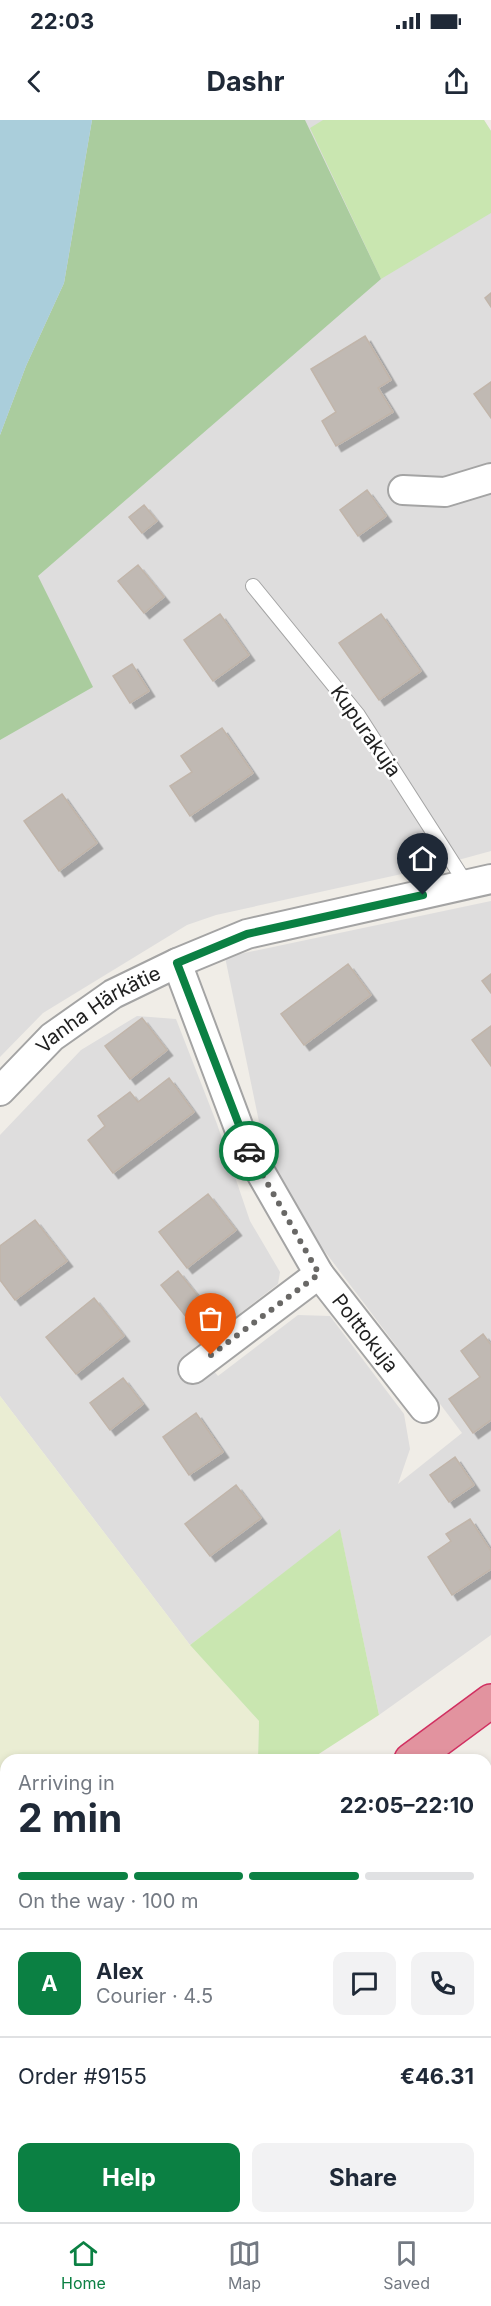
<!DOCTYPE html>
<meta charset="utf-8">
<style>
:root{--surface:#fff;--page:#f2f2f3;--text:#1f2937;--muted:#747a83;--line:#e0e1e3;--accent:#0b8043}
body{margin:0;font-family:Inter,sans-serif;background:var(--page);color:var(--text);height:100vh;display:flex;flex-direction:column;font-size:22px;white-space:nowrap}
*{box-sizing:border-box;margin:0}
p{font-size:20px;color:var(--muted)}
.icon{flex:none;width:33px;height:33px;fill:none;stroke:currentColor;stroke-width:2;stroke-linecap:round;stroke-linejoin:round}
.map{position:relative;flex:1;overflow:hidden}
.panel{position:absolute;left:0px;top:1634px;width:492px;height:470px;display:flex;flex-direction:column;background:var(--surface);border-radius:18px 18px 0 0;box-shadow:0 3px 9px #0003}
.panel>*{flex:none}
.pin{position:absolute;display:grid;place-items:center;width:51px;height:51px;color:#fff;margin:-62px -26px;border-radius:50% 50% 50% 0;rotate:-45deg;box-shadow:0 0 6px #0007}
.pin .icon{rotate:45deg}
.courier{position:absolute;display:grid;place-items:center;width:60px;height:60px;margin:-30px;border:4px solid #0b8043;border-radius:50%;background:#fff;color:#222;box-shadow:0 2px 8px #0007}
.summary em{font-style:normal;font-weight:700}
.summary div{display:flex;flex-direction:column-reverse}
.summary{display:flex;align-items:center;justify-content:space-between;height:102px;padding:0 18px}
h1{font-size:39px;font-weight:700;line-height:45px}
.bar{display:grid;grid-template-columns:repeat(4,1fr);gap:9px 6px;align-content:center;height:72px;padding:0 18px}
.bar i{height:8px;border-radius:4px;background:var(--line)}
.bar .on{background:var(--accent)}
.bar p{grid-column:span 4}
.line{display:flex;align-items:center;gap:15px;padding:0 18px;border-top:2px solid var(--line)}
.line div{flex:1}
.round{display:grid;place-items:center;flex:none;width:63px;height:63px;border-radius:12px;background:var(--page)}
.button{display:flex;gap:12px;margin-top:auto;padding:12px 18px}
.button a{flex:1;height:69px;border-radius:12px;background:var(--accent);color:#fff;font-size:24px;font-weight:700;line-height:69px;text-align:center}
.button a+a{background:var(--page);color:var(--text)}
.status{display:flex;justify-content:space-between;align-items:center;height:42px;padding:0 30px;background:var(--surface);direction:ltr}
.status svg{height:16px;fill:currentColor}
header{display:flex;justify-content:space-between;align-items:center;height:78px;padding:0 18px;background:var(--surface);font-size:27px;font-weight:700}
.dock{display:flex;justify-content:space-around;align-items:center;height:84px;border-top:2px solid var(--line);background:var(--surface);font-size:16px;color:var(--muted)}
.dock a{display:grid;justify-items:center;gap:3px}
.dock .on{color:var(--accent)}
.map>svg:first-child{display:block}
.residential{fill:#dedddd}
.farmland{fill:#eaedd3}
.grass{fill:#c9e6b0}
.forest{fill:#aacc9e}
.water{fill:#aacedb}
.building{fill:#c0b9b3;stroke:#c1b5aa;stroke-width:1.5;filter:url(#shadow)}
.lines{fill:none;stroke-linecap:round;stroke-linejoin:round}
.lane-casing{stroke:#a4a4a4;stroke-width:16}
.street-casing{stroke:#a4a4a4;stroke-width:32}
.highway-casing{stroke:#d13061;stroke-width:36}
.path{stroke:#f28775;stroke-width:4;stroke-dasharray:3 3;stroke-linecap:butt}
.lane{stroke:#fff;stroke-width:14}
.street{stroke:#fff;stroke-width:28}
.highway{stroke:#e2939f;stroke-width:33}
.done{stroke:#696866;stroke-width:6;stroke-dasharray:0 10.8}
.route{stroke:#0b8043;stroke-width:8}
.labels{text-anchor:middle;stroke-width:5;stroke-linejoin:round;paint-order:stroke}
.street-label{font-size:20px;fill:#202020;stroke:#fff}
</style>
<div class="status"><b>22:03</b><svg viewBox="0 0 49 12"><path d="M0 12V9h3v3zM5 12V6h3v6zM10 12V3h3v9zM15 12V0h3v12zM26 1h20v11H26zM47 4h2v5h-2z"/></svg></div>
<header><svg class="icon" aria-label="back" viewBox="0 0 24 24"><path d="M15 5l-7 7 7 7"/></svg>Dashr<svg class="icon" aria-label="share" viewBox="0 0 24 24"><path d="M12 15V3M7 8l5-5 5 5M5 13v7h14v-7"/></svg></header>
<div class="map">
<svg width="491" height="2102" viewBox="0 0 491 2102">
<defs>
<filter id="shadow"><feDropShadow dx="5.5" dy="5.5" stdDeviation="0" flood-color="#0004"/></filter>
</defs>
<rect width="100%" height="100%" fill="#f0ede7"/>
<!-- residential -->
<path class="residential" d="M92,0H484L491,11V731L429,748L216,795L187,805L43,893L0,937V315Z
M491,781V1515L379,1595L340,1410L190,1525L0,1276V1015L81,930L137,896L176,899L217,1004L250,1101L280,1152L278,1164L195,1228L218,1256L298,1195L330,1196L404,1294L410,1329L398,1364L462,1313L292,1088L264,1026L225,837Z
M486,1687L491,1694V2102H315L314,2097H486Z
M6,2039V2097H266L260,2102H0V2043Z"/>
<!-- farmland -->
<path class="farmland" d="M0,1276L190,1525L259,1601L258,1639L6,1640V1863L0,1868Z"/>
<!-- grass -->
<path class="grass" d="M323,0H484L491,11V93L381,159L310,8Z
M340,1409L379,1595L311,1639H258L259,1601L190,1525Z"/>
<!-- forest -->
<path class="forest" d="M92,0H305L381,159L38,456L93,567L0,620V315L26,246L64,163Z"/>
<!-- water -->
<path class="water" d="M0,0H92L64,163L26,246L0,315Z"/>
<!-- building -->
<path class="building" d="M491,173V187L485,178Z
M365,216L391,260L378,268L393,292L336,326L322,301L336,292L311,249Z
M491,262V298L474,274Z
M367,370L386,396L358,416L340,390Z
M144,385L157,401L142,413L129,397Z
M138,445L164,477L144,493L118,461Z
M220,494L249,535L213,561L184,520Z
M381,494L421,551L379,580L339,523Z
M132,544L149,571L130,583L113,556Z
M222,608L253,653L190,696L170,666L192,652L181,636Z
M62,674L97,723L59,751L24,701Z
M348,844L371,875L304,925L281,894Z
M491,854V873L482,861Z
M142,898L167,930L130,959L105,926Z
M491,906V946L472,920Z
M169,958L194,992L113,1053L88,1020L105,1006L98,996L130,972L138,982Z
M208,1074L236,1110L187,1148L159,1112Z
M35,1100L67,1141L15,1180L0,1160V1126Z
M178,1151L204,1184L187,1198L161,1165Z
M94,1178L124,1216L76,1254L46,1217Z
M483,1214L491,1225V1300L473,1313L449,1279L480,1257L461,1231Z
M123,1258L143,1284L110,1310L90,1283Z
M196,1293L223,1332L189,1355L163,1317Z
M455,1337L474,1365L449,1382L430,1355Z
M236,1365L261,1398L210,1436L185,1404Z
M470,1399L491,1431V1449L452,1475L428,1437L451,1421L446,1414Z
M491,1715V1822L486,1826V1719Z
M491,1904V1928L486,1922V1908Z
M65,2097H86L89,2102H58Z"/>
<g class="lines">
<!-- lane casing -->
<g class="lane-casing">
<path id="lane" d="M253,466L358,595L467,765"/>
</g>
<!-- street casing -->
<g class="street-casing">
<g id="street">
<path d="M403,370L445,372L491,358"/>
<path id="s1" d="M177,843L246,1027L319,1154L424,1288"/>
<path id="s2" d="M0,971L52,917L113,874L177,843L247,814L491,759"/>
<path d="M193,1249L319,1154"/>
</g>
</g>
<!-- highway casing -->
<g class="highway-casing">
<path id="highway" d="M411,1640L491,1581
M0,1940L6,1935"/>
</g>
<!-- path -->
<path class="path" d="M486,1652L491,1648
M0,2009L6,2004"/>
<!-- lane -->
<use href="#lane" class="lane"/>
<!-- street -->
<use href="#street" class="street"/>
<!-- highway -->
<use href="#highway" class="highway"/>
</g>
<g class="lines">
<!-- done -->
<path class="done" d="M211,1235L319,1154L249,1031"/>
<!-- route -->
<path class="route" d="M249,1031L177,843L247,814L423,775"/>
</g>
<g class="labels">
<!-- street labels -->
<g class="street-label">
<text transform="translate(366 611) rotate(55)" y="7">Kupurakuja</text>
<text dy="7" stroke="none"><textPath href="#s2" startOffset="129">Vanha Härkätie</textPath></text>
<text dy="7" stroke="none"><textPath href="#s1" startOffset="418">Polttokuja</textPath></text>
</g>
</g>
</svg>
<div class="pin" style="left:211px;top:1235px;background:#ea580c"><svg class="icon" aria-label="bag" viewBox="0 0 24 24"><path d="M5 8h14l-1 12H6zM9 8a3 3 0 0 1 6 0"/></svg></div>
<div class="pin" style="left:423px;top:775px;background:#1f2937"><svg class="icon" aria-label="home" viewBox="0 0 24 24"><path d="M3 11l9-7 9 7M6 9v11h12V9"/></svg></div>
<div class="courier" style="left:249px;top:1031px"><svg class="icon" aria-label="car" viewBox="0 0 24 24"><path d="M5 17H2v-5l4-1 3-4h7l3 4 3 1v5h-3M9 17h6M6 11h13"/><circle cx="7" cy="17" r="2"/><circle cx="17" cy="17" r="2"/></svg></div>
<section class="panel">
<div class="summary"><div><h1>2 min</h1><p>Arriving in</p></div><em>22:05–22:10</em></div>
<div class="bar"><i class="on"></i><i class="on"></i><i class="on"></i><i></i><p>On the way · 100 m</p></div>
<div class="line" style="height:108px"><b class="round" style="background:var(--accent);color:#fff">A</b><div><b>Alex</b><p>Courier · 4.5</p></div><a class="round"><svg class="icon" aria-label="chat" viewBox="0 0 24 24"><path d="M4 5h16v11H9l-5 4z"/></svg></a><a class="round"><svg class="icon" aria-label="phone" viewBox="0 0 24 24"><path d="M5 4h4l2 5-3 2q2 4 5 5l2-3 5 2v4C11 20 4 13 5 4z"/></svg></a></div>
<div class="line" style="height:78px"><div>Order #9155</div><b>€46.31</b></div>
<div class="button"><a>Help</a><a>Share</a></div>
</section>
</div>
<nav class="dock">
<a class="on"><svg class="icon" aria-label="home" viewBox="0 0 24 24"><path d="M3 11l9-7 9 7M6 9v11h12V9"/></svg>Home</a>
<a><svg class="icon" aria-label="map" viewBox="0 0 24 24"><path d="M3 6l6-2 6 2 6-2v14l-6 2-6-2-6 2zM9 4v14M15 6v14"/></svg>Map</a>
<a><svg class="icon" aria-label="saved" viewBox="0 0 24 24"><path d="M7 4h10v16l-5-4-5 4z"/></svg>Saved</a>
</nav>
